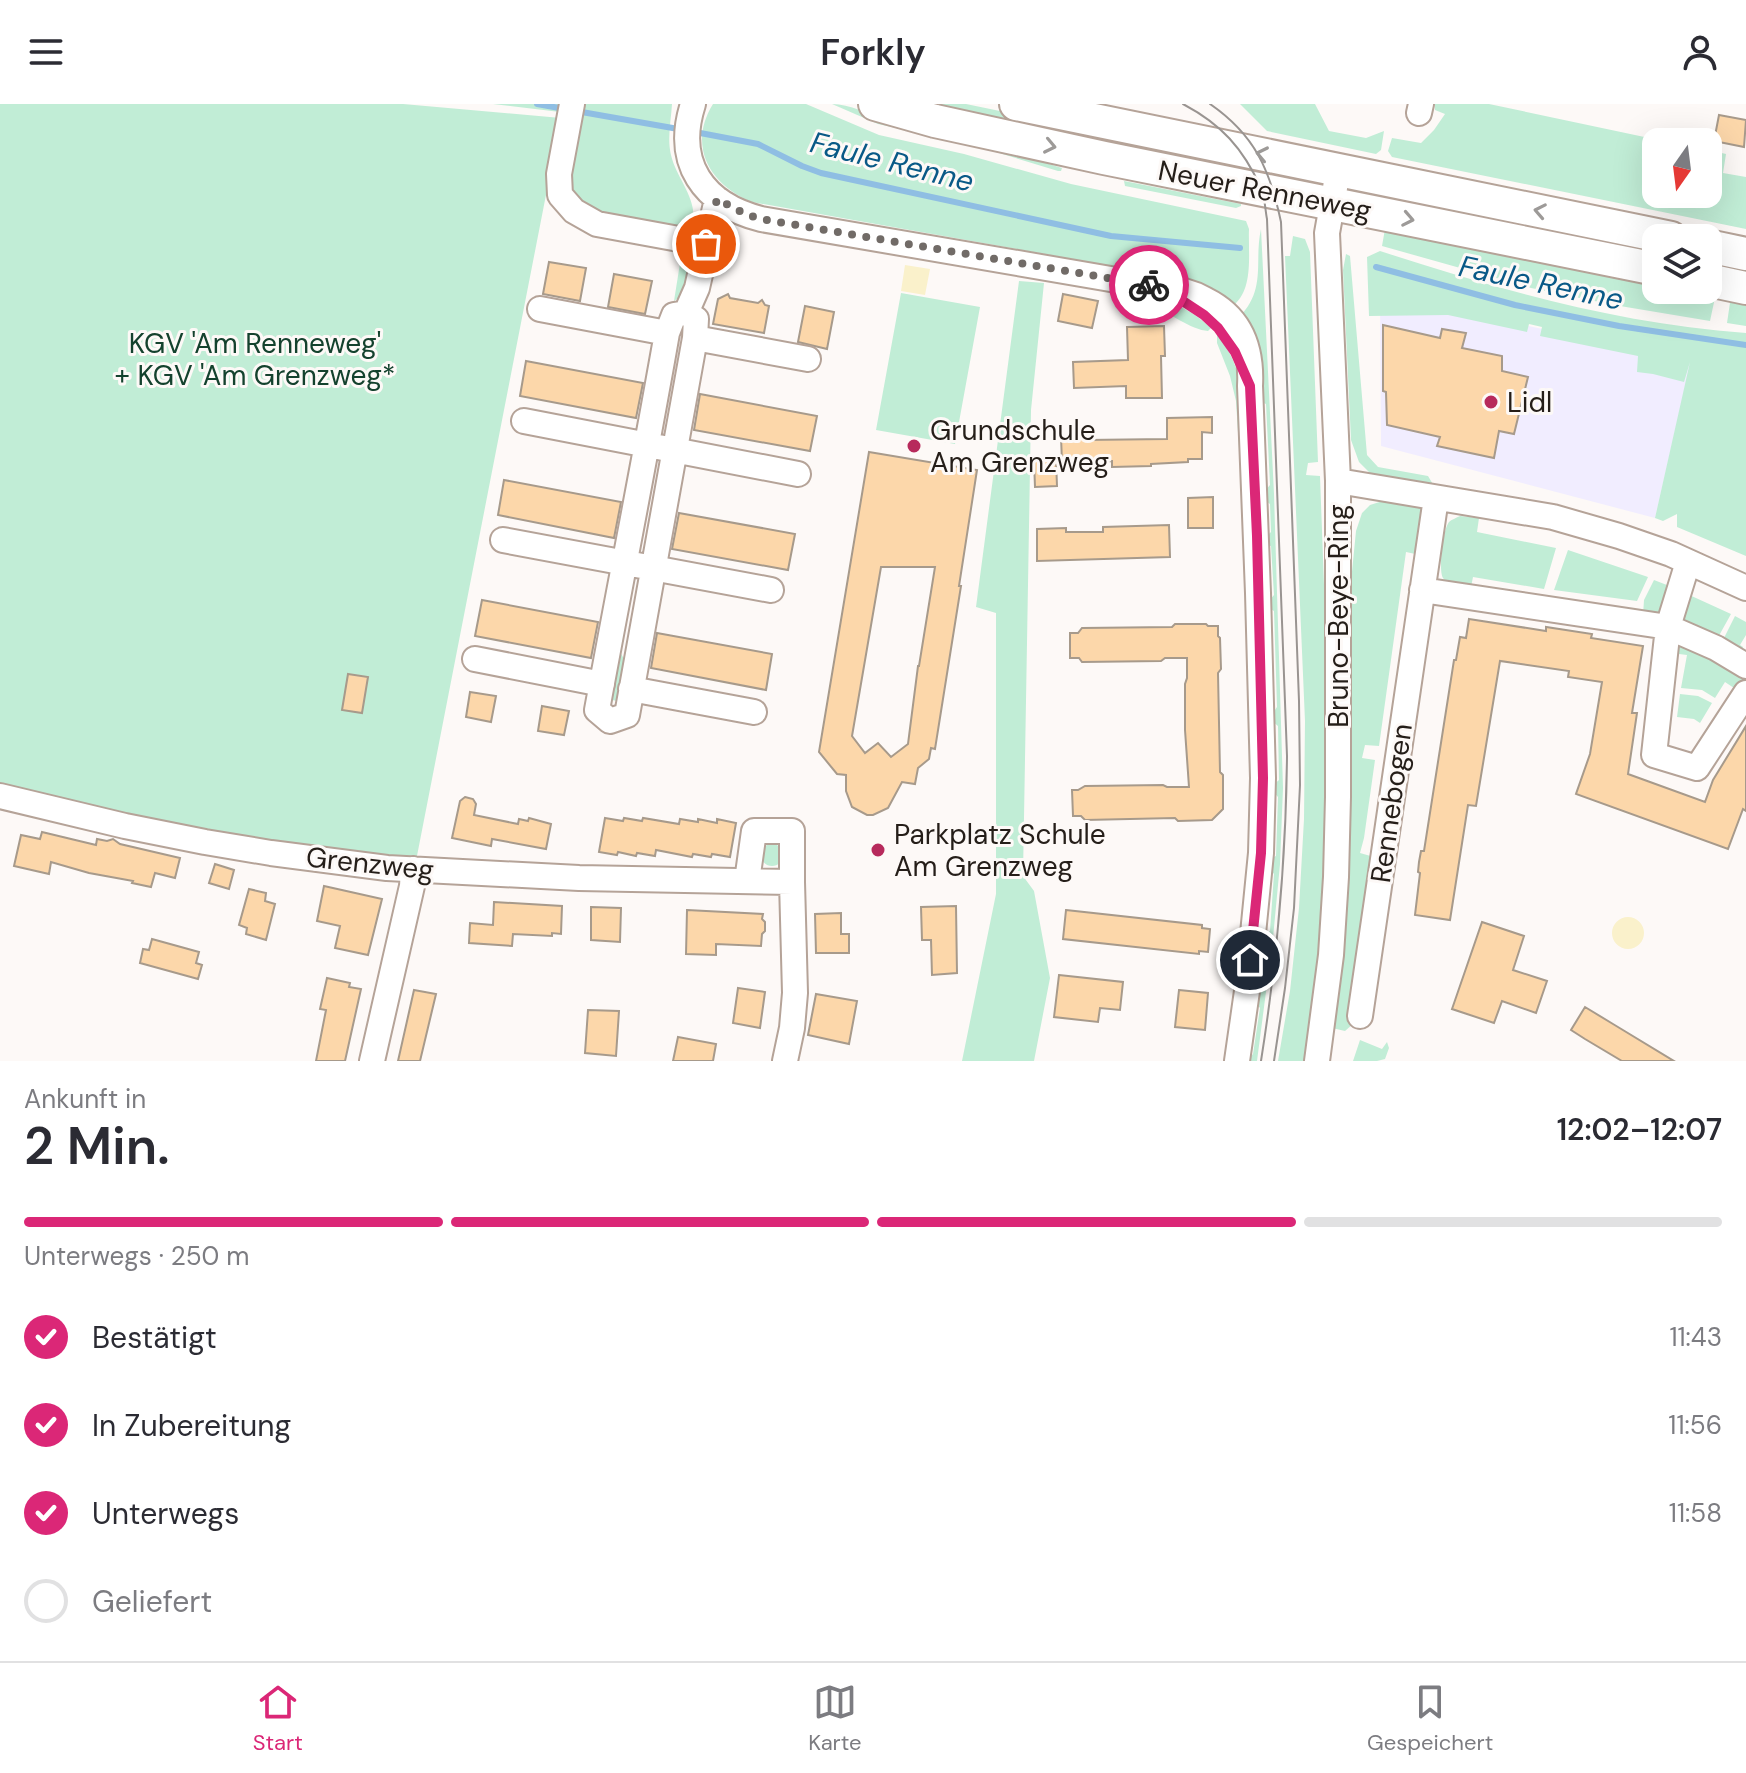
<!DOCTYPE html>
<html lang="de">
<meta charset="utf-8">
<style>
:root{--surface:#fff;--page:#f7f7f7;--text:#2b2b33;--muted:#7c7c81;--line:#e1e1e2;--accent:#db2777}
body{margin:0;font-family:"DM Sans",sans-serif;background:var(--page);color:var(--text);height:100vh;display:flex;flex-direction:column;font-size:30px;white-space:nowrap}
*{box-sizing:border-box;margin:0}
p{font-size:26px;color:var(--muted)}
.icon{flex:none;width:44px;height:44px;fill:none;stroke:currentColor;stroke-width:2;stroke-linecap:round;stroke-linejoin:round}
.map{position:relative;height:957px;overflow:hidden}
.drawer{display:flex;flex-direction:column;background:var(--surface);flex:1}
.drawer>*{flex:none}
.needle{width:52px;rotate:194deg}
.controls{position:absolute;left:1642px;top:24px;display:grid;gap:16px}
.controls a{display:grid;place-items:center;width:80px;height:80px;border-radius:16px;background:var(--surface);box-shadow:0 8px 32px #0002;font-size:40px}
.pin{position:absolute;display:grid;place-items:center;width:68px;height:68px;color:#fff;margin:-34px;border:4px solid #fff;border-radius:50%;box-shadow:0 2px 8px #0007}
.courier{position:absolute;display:grid;place-items:center;width:80px;height:80px;margin:-40px;border:6px solid #db2777;border-radius:50%;background:#fff;color:#222;box-shadow:0 2px 10px #0007}
.head em{font-style:normal;font-weight:600}
.head div{display:flex;flex-direction:column-reverse}
.head{display:flex;align-items:center;justify-content:space-between;height:136px;padding:0 24px}
h1{font-size:52px;font-weight:600;line-height:60px}
.bar{display:grid;grid-template-columns:repeat(4,1fr);gap:12px 8px;align-content:center;height:96px;padding:0 24px}
.bar i{height:10px;border-radius:6px;background:var(--line)}
.bar .on{background:var(--accent)}
.bar p{grid-column:span 4}
ol{padding:0 24px;list-style:none}
li{display:flex;align-items:center;gap:24px;height:88px}
li p{margin-inline-start:auto}
li .icon{padding:8px;border-radius:50%;background:var(--accent);color:#fff;stroke-width:4}
li:last-child{color:var(--muted)}
li i{width:44px;height:44px;border:4px solid var(--line);border-radius:50%}
header{display:flex;justify-content:space-between;align-items:center;height:104px;padding:0 24px;background:var(--surface);font-size:36px;font-weight:600}
.menu{display:flex;justify-content:space-around;align-items:center;height:112px;border-top:2px solid var(--line);background:var(--surface);font-size:22px;color:var(--muted)}
.menu a{display:grid;justify-items:center;gap:4px}
.menu .on{color:var(--accent)}
.map>svg:first-child{display:block}
.commercial{fill:#f1edff}
.green{fill:#c1edd6}
.sand{fill:#faf1cb}
.lines{fill:none;stroke-linecap:round;stroke-linejoin:round}
.stream{stroke:#8fbee3;stroke-width:6}
.building{fill:#fcd7aa;stroke:#a79a8b;stroke-width:2;fill-rule:evenodd}
.minor-casing{stroke:#b5a398;stroke-width:28}
.major-casing{stroke:#b5a398;stroke-width:36}
.minor{stroke:#fff;stroke-width:24}
.major{stroke:#fff;stroke-width:32}
.tram{stroke:#999491;stroke-width:2}
.oneway{stroke:#9d9a98}
.done{stroke:#716b67;stroke-width:8;stroke-dasharray:0 14.4}
.route{stroke:#db2777;stroke-width:10}
.poi-dot{fill:#b72a5c;stroke:#fdf9f7;stroke-width:3}
.labels{text-anchor:middle;stroke-width:6;stroke-linejoin:round;paint-order:stroke}
.street-label{font-size:28px;fill:#251e19;stroke:#fdf9f7}
.park-label{font-size:28px;fill:#14422e;stroke:#fdf9f7}
.poi-label{font-size:28px;fill:#251e19;stroke:#fdf9f7;text-anchor:start}
.water-label{font-size:30px;font-style:italic;fill:#095987;stroke:#fdf9f7}
</style>
<header><svg class="icon" aria-label="menu" viewBox="0 0 24 24"><path d="M4 6h16M4 12h16M4 18h16"/></svg>Forkly<svg class="icon" aria-label="person" viewBox="0 0 24 24"><circle cx="12" cy="8" r="4"/><path d="M4 21q1-7 8-7t8 7"/></svg></header>
<div class="map">
<svg width="1746" height="957" viewBox="0 0 1746 957">
<rect width="100%" height="100%" fill="#fdf9f7"/>
<!-- commercial -->
<path class="commercial" d="M1380,190L1691,257L1655,414L1381,342Z"/>
<!-- green -->
<path class="green" d="M0,0H403L561,14L416,757L273,741L127,714L0,683Z
M493,0H561L560,8Z
M582,0H672C671,17 667,35 671,51C677,77 704,101 689,128L595,109L577,96L569,75Z
M713,0H806L879,31L964,50L1071,80L1246,117L1249,125C1248,149 1254,184 1234,201L1181,175L1163,171L752,98C710,81 687,42 713,0Z
M832,0C850,0 868,10 886,15C945,30 1003,46 1062,64L1061,67H1058L973,41L878,20Z
M909,0H966L1211,51L1224,67Z
M1240,0H1315L1329,27L1366,34L1384,27L1381,46L1376,50L1267,27Z
M1435,0H1489L1668,38H1656V90H1708V46L1726,50L1723,69L1746,73V125L1392,53L1388,47L1392,34L1421,39L1434,26L1445,10L1435,6Z
M1124,77L1241,100V102L1236,104L1125,82Z
M1261,125L1274,390L1283,684L1280,760L1273,834L1257,957H1247L1253,950L1260,904L1255,898V892L1263,887L1268,842L1262,839L1263,831L1270,827L1274,770L1268,763L1269,755L1276,752L1278,693L1272,686V682L1279,676L1278,622L1272,617L1273,609L1277,603L1274,507L1269,504V497L1274,491L1271,442L1265,441V434L1271,428L1270,400L1264,396V388L1270,381L1266,300L1261,298L1242,210C1266,183 1254,156 1261,125Z
M1385,125L1656,176V186H1702L1716,189L1710,217L1614,201L1531,184L1382,142Z
M1293,132L1305,135L1310,148L1318,358L1308,359L1306,371L1320,372L1329,617L1324,809L1307,957H1278L1290,887L1299,804L1304,715L1305,617L1285,152H1290Z
M1380,147C1500,186 1620,220 1746,229V452L1677,423V410L1663,417L1655,414L1690,258L1684,278L1653,270L1637,268L1638,252L1540,232L1542,223L1529,220L1527,228L1448,211L1369,212L1367,153Z
M1346,150L1350,152L1367,351L1378,363L1428,372L1434,382L1372,371L1359,358L1351,336L1343,166Z
M687,152L694,153L684,190L674,197L681,153Z
M1019,177L1044,179L1031,306L1023,772L1034,787L1050,874L1034,957H962L996,790V509L976,503Z
M1121,188C1158,193 1183,198 1211,224L1208,227C1192,226 1166,208 1151,199C1141,195 1131,191 1121,188Z
M901,189L980,203L955,340L876,326Z
M1731,192L1746,196V222L1727,219Z
M1217,231C1247,264 1243,311 1246,353L1240,360L1236,297L1230,272L1217,239Z
M1389,395L1418,401L1424,408L1420,451L1406,448L1379,642L1365,641L1362,654L1375,656L1364,734L1360,749L1374,753L1353,920L1345,927L1332,924L1349,751L1348,508L1356,427L1362,409L1370,401Z
M1460,412L1479,414L1477,428L1556,444L1544,485L1473,473L1470,488C1460,485 1449,484 1443,474C1438,466 1443,425 1449,418C1451,416 1458,413 1460,412Z
M1568,446L1648,473L1637,497L1554,486Z
M1654,476L1672,483L1665,507L1656,514L1643,511L1644,496Z
M1685,489L1731,510L1716,537L1677,515Z
M1735,512L1746,518V531L1740,541L1743,543L1739,551L1722,538Z
M1680,534L1739,567L1744,581L1740,588L1725,578L1715,594L1702,586L1681,584L1687,551L1671,549Z
M617,543L627,560L621,594L617,597L612,596L609,591Z
M1680,590L1698,592L1712,599L1700,619L1694,615L1677,613Z
M761 751a11 11 0 1 1 22 0a11 11 0 1 1-22 0Z
M1360,936L1382,945L1387,938L1389,944L1385,955L1377,957H1353Z"/>
<!-- sand -->
<path class="sand" d="M905,161L930,165L925,191L901,187Z
M1612 829a16 16 0 1 1 32 0a16 16 0 1 1-32 0Z"/>
<g class="lines">
<!-- stream -->
<path class="stream" d="M537,0L565,5
M576,7L684,26
M695,28L758,40L802,62L821,69L1111,132L1240,144
M1376,163L1515,201L1619,222L1746,241"/>
</g>
<!-- building -->
<path class="building" d="M1719,11L1746,16L1744,43L1714,37Z
M549,158L586,164L580,197L543,190Z
M614,170L652,177L645,210L608,203Z
M728,190L730,194L758,199L762,196L765,201L769,202L764,229L713,220L718,195Z
M1063,190L1098,197L1092,224L1058,217Z
M805,202L834,208L827,245L798,238Z
M1383,221L1440,234L1442,225L1466,229L1462,244L1502,252V267L1528,273L1514,330L1499,327L1494,354L1437,342L1440,333L1387,321L1386,288L1383,287Z
M1164,222L1165,252H1161L1162,294H1126V282L1074,284L1073,258L1128,256L1127,223Z
M526,257L643,279L636,314L520,292Z
M700,290L817,312L810,347L694,326Z
M1212,313V329L1202,328V355H1188V358L1151,360V362L1112,363V357L1062,358L1061,333L1086,332V336L1167,335V314Z
M869,348L977,366L959,482H961L935,645L931,644L929,655L918,664L915,680L902,678L888,704L873,711H867L852,703L846,687V671L837,670L819,648ZM881,463H935L919,562H918L908,640L891,653L878,639L865,649L852,632Z
M1056,355L1057,382L1035,383L1034,356Z
M504,376L621,398L614,434L498,411Z
M1213,393V424H1188V394Z
M679,409L795,430L788,466L672,445Z
M1169,421L1170,453L1037,457V425L1066,424V428H1103V423Z
M482,496L598,518L591,554L475,532Z
M1469,515L1546,527V523L1592,530L1591,534L1643,542L1632,609H1637L1628,670L1705,698L1713,676L1746,622V707L1743,705L1728,745L1576,690L1590,650L1602,578L1568,573L1569,567L1500,557L1476,702L1468,701L1450,816L1415,811L1420,769L1418,768L1419,758L1421,747H1424L1454,556H1456L1460,533L1466,534Z
M1175,520H1206L1208,522H1218V532L1220,534L1221,565L1218,569L1220,668L1223,671V705L1212,716L1178,717L1175,714L1085,716L1081,712H1073L1072,686H1078L1085,682L1163,681L1167,683H1189L1185,626V580L1187,574V554H1165L1161,557L1082,558L1079,554H1070V529H1078L1082,524L1172,523Z
M657,529L772,550L766,586L651,564Z
M348,570L368,573L362,609L342,606Z
M470,588L496,592L491,618L466,613Z
M542,602L569,607L564,631L538,627Z
M465,693L473,695L476,700L474,711L518,720L519,715L528,717L529,714L551,720L546,745L492,735L491,742L452,734L460,697Z
M605,714L623,717L624,714L642,717L643,714L679,720L680,715L698,718V715L717,719V715L736,719L730,753L712,750L711,753L693,750L692,753L656,746L655,752L637,749L636,752L618,748L617,751L599,748Z
M42,728L96,741L97,735L107,737L113,735L120,740L180,754L175,774L155,769L151,783L132,779L133,777L89,769L51,758L49,770L14,762L21,731L40,735Z
M215,760L234,766L229,785L209,779Z
M324,782L382,795L368,851L335,844L340,822L317,817Z
M249,785L266,789L265,797L275,800L266,836L246,830L247,824L239,821Z
M494,798L562,802L561,830L552,829V832L513,830L512,842L469,839L470,819L493,821Z
M956,802L957,869L932,871L931,836H922L921,803Z
M591,803L621,804L620,838L591,836Z
M687,806L763,810L762,815L765,818V827L762,830L761,842L716,840V851L686,850Z
M1066,806L1202,821V824L1210,825L1208,848L1199,847V850L1063,835Z
M841,809V830H849V849H816L815,810Z
M1482,818L1524,832L1513,866L1547,877L1536,909L1502,897L1494,919L1452,905Z
M152,835L199,848L196,859L202,861L198,875L140,859L143,845L149,846Z
M1059,871L1123,878L1120,906L1100,904L1098,918L1054,913Z
M327,874L350,879L349,883L361,885L345,957H316L326,906L320,905Z
M738,884L765,888L760,924L733,919Z
M414,886L436,890L420,957H398Z
M1179,886L1208,889L1205,926L1175,923Z
M816,890L857,897L849,940L808,931Z
M1585,903L1613,920L1674,957H1622L1585,935L1571,926Z
M588,906L619,907L616,952L585,949Z
M678,933L716,940L713,957H673Z"/>
<g class="lines">
<!-- minor casing -->
<g class="minor-casing">
<path id="minor" d="M572,0L559,70L560,91L574,107L597,120L706,140
M693,0C674,59 703,100 761,115L1163,184C1180,184 1192,188 1206,196C1242,214 1252,245 1250,282L1258,489L1263,674L1261,749L1248,880L1237,957
M1419,9L1421,0
M540,205L667,229
M686,209L696,215L695,234L627,611L610,617L597,606C620,480 645,355 667,229L674,211Z
M686,209L697,184L717,95
M695,234L808,255
M524,317L798,370
M1338,377L1553,413L1619,432L1671,450L1746,484
M503,436L771,486
M1688,458L1668,523L1654,651L1697,664L1746,589
M1422,486L1668,523L1716,544L1746,562
M475,555L602,580
M631,585L754,608
M0,692L125,722L205,738L271,749L387,764L579,774L792,778V727H754L747,777
M1360,912L1436,394
M372,957L412,782L413,765
M785,957L792,924L795,889L792,778
M1317,957L1331,851L1336,773L1338,693V377L1327,129L1338,67"/>
</g>
<!-- major casing -->
<g class="major-casing">
<path id="major" d="M875,0L935,17L1104,54L1656,165
M1016,0L1671,134
M1708,142L1746,150
M1708,176L1746,184"/>
</g>
<!-- minor -->
<use href="#minor" class="minor"/>
<!-- major -->
<use href="#major" class="major"/>
<!-- tram -->
<path class="tram" d="M1183,0C1221,20 1243,44 1261,84C1265,93 1265,105 1267,115L1287,652C1286,755 1277,856 1261,957
M1210,0C1255,31 1270,66 1281,118L1299,597L1300,681L1294,804L1285,884L1274,957"/>
</g>
<!-- one-way arrows -->
<defs><path id="oneway-chevron" d="M-2-3.5L2.5 0L-2 3.5" fill="none" stroke-width="1.6" stroke-linecap="round" stroke-linejoin="round" transform="scale(2)"/></defs>
<g class="oneway">
<use href="#oneway-chevron" transform="translate(1050 42) rotate(12)"/>
<use href="#oneway-chevron" transform="translate(1262 50) rotate(-168)"/>
<use href="#oneway-chevron" transform="translate(1540 107) rotate(-169)"/>
<use href="#oneway-chevron" transform="translate(1408 115) rotate(11)"/>
</g>
<g class="lines">
<!-- done -->
<path class="done" d="M706,140L717,95L745,110L761,115L1149,181"/>
<!-- route -->
<path class="route" d="M1149,181L1163,184L1204,211L1218,224L1235,248L1250,282L1257,432L1263,674L1261,749L1250,856"/>
</g>
<!-- markers -->
<g class="poi-dot">
<circle cx="1491" cy="298" r="8"/>
<circle cx="914" cy="342" r="8"/>
<circle cx="878" cy="746" r="8"/>
</g>
<g class="labels">
<!-- street labels -->
<g class="street-label">
<text transform="translate(1265 86) rotate(11)" y="10">Neuer Renneweg</text>
<text transform="translate(1338 512) rotate(-90)" y="10">Bruno-Beye-Ring</text>
<text transform="translate(1391 699) rotate(-82)" y="10">Rennebogen</text>
<text transform="translate(370 759) rotate(6)" y="10">Grenzweg</text>
</g>
<!-- park labels -->
<g class="park-label">
<text x="255" y="249">KGV 'Am Renneweg'<tspan x="255" dy="32">+ KGV 'Am Grenzweg*</tspan></text>
</g>
<!-- poi labels -->
<g class="poi-label">
<text x="1507" y="308">Lidl</text>
<text x="930" y="336">Grundschule<tspan x="930" dy="32">Am Grenzweg</tspan></text>
<text x="894" y="740">Parkplatz Schule<tspan x="894" dy="32">Am Grenzweg</tspan></text>
</g>
<!-- water labels -->
<g class="water-label">
<text transform="translate(892 58) rotate(14)" y="10">Faule Renne</text>
<text transform="translate(1541 179) rotate(12)" y="10">Faule Renne</text>
</g>
</g>
</svg>
<div class="controls">
<a><svg class="needle" viewBox="-14 -14 28 28"><path d="M0-13l5 13h-10z" fill="#e53935"/><path d="M0 13l5-13h-10z" fill="#7c7c81"/></svg></a>
<a><svg class="icon" aria-label="layers" viewBox="0 0 24 24"><path d="M12 4l9 5-9 5-9-5zM3 14l9 5 9-5"/></svg></a>
</div>
<div class="pin" style="left:706px;top:140px;background:#ea580c"><svg class="icon" aria-label="bag" viewBox="0 0 24 24"><path d="M5 8h14l-1 12H6zM9 8a3 3 0 0 1 6 0"/></svg></div>
<div class="pin" style="left:1250px;top:856px;background:#1f2937"><svg class="icon" aria-label="home" viewBox="0 0 24 24"><path d="M3 11l9-7 9 7M6 9v11h12V9"/></svg></div>
<div class="courier" style="left:1149px;top:181px"><svg class="icon" aria-label="bike" viewBox="0 0 24 24"><circle cx="6" cy="16" r="4"/><circle cx="18" cy="16" r="4"/><path d="M6 16l4-8h5l3 8M10 8l3 8H6M13 5h3"/></svg></div>
</div>
<section class="drawer">
<div class="head"><div><h1>2 Min.</h1><p>Ankunft in</p></div><em>12:02–12:07</em></div>
<div class="bar"><i class="on"></i><i class="on"></i><i class="on"></i><i></i><p>Unterwegs · 250 m</p></div>
<ol>
<li><svg class="icon" aria-label="check" viewBox="0 0 24 24"><path d="M5 12l5 5 9-10"/></svg>Bestätigt<p>11:43</p></li>
<li><svg class="icon" aria-label="check" viewBox="0 0 24 24"><path d="M5 12l5 5 9-10"/></svg>In Zubereitung<p>11:56</p></li>
<li><svg class="icon" aria-label="check" viewBox="0 0 24 24"><path d="M5 12l5 5 9-10"/></svg>Unterwegs<p>11:58</p></li>
<li><i></i>Geliefert</li>
</ol>
</section>
<nav class="menu">
<a class="on"><svg class="icon" aria-label="home" viewBox="0 0 24 24"><path d="M3 11l9-7 9 7M6 9v11h12V9"/></svg>Start</a>
<a><svg class="icon" aria-label="map" viewBox="0 0 24 24"><path d="M3 6l6-2 6 2 6-2v14l-6 2-6-2-6 2zM9 4v14M15 6v14"/></svg>Karte</a>
<a><svg class="icon" aria-label="saved" viewBox="0 0 24 24"><path d="M7 4h10v16l-5-4-5 4z"/></svg>Gespeichert</a>
</nav>
